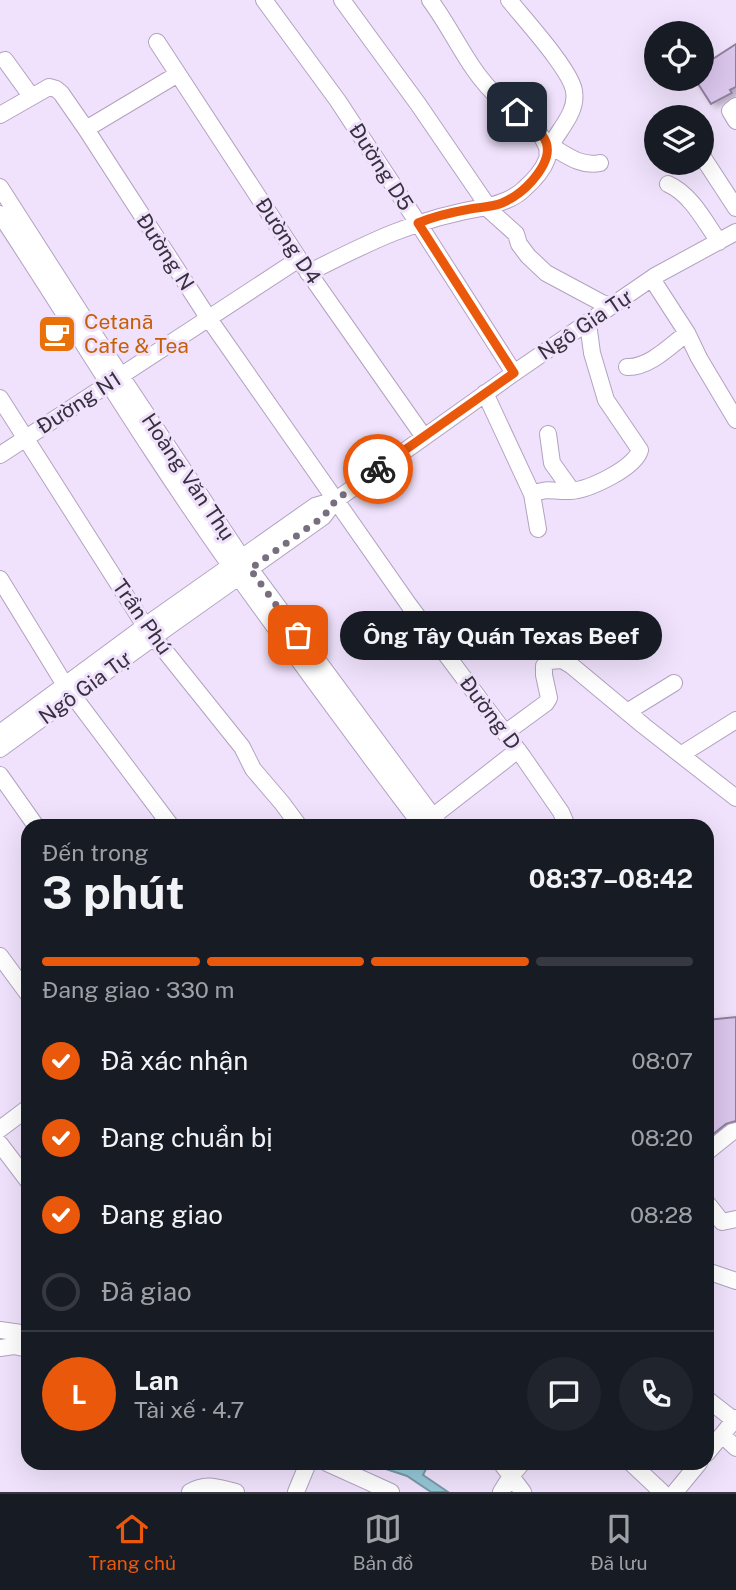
<!DOCTYPE html>
<html lang="vi">
<meta charset="utf-8">
<style>
:root{--surface:#171b24;--page:#20242c;--text:#f1f3f6;--muted:#9ea1a6;--line:#363941;--accent:#ea580c}
body{margin:0;font-family:"Public Sans",sans-serif;background:var(--page);color:var(--text);height:100vh;display:flex;flex-direction:column;font-size:26px;white-space:nowrap}
*{box-sizing:border-box;margin:0}
p{font-size:23px;color:var(--muted)}
.icon{flex:none;width:38px;height:38px;fill:none;stroke:currentColor;stroke-width:2;stroke-linecap:round;stroke-linejoin:round}
.map{position:relative;flex:1;overflow:hidden}
.sheet{position:absolute;left:21px;top:819px;width:693px;height:651px;display:flex;flex-direction:column;background:var(--surface);border-radius:21px;box-shadow:0 7px 28px #0002}
.sheet>*{flex:none}
.fabs{position:absolute;left:644px;top:21px;display:grid;gap:14px}
.fabs a{display:grid;place-items:center;width:70px;height:70px;border-radius:50%;background:var(--surface);box-shadow:0 7px 28px #0002;font-size:35px}
.pin{position:absolute;display:grid;place-items:center;width:60px;height:60px;color:#fff;margin:-30px;border-radius:14px;box-shadow:0 4px 10px #0006}
.courier{position:absolute;display:grid;place-items:center;width:70px;height:70px;margin:-35px;border:5px solid #ea580c;border-radius:50%;background:#fff;color:#222;box-shadow:0 2px 9px #0007}
.bubble{position:absolute;height:49px;border-radius:24px;background:var(--surface);box-shadow:0 7px 28px #0002;font-size:23px;font-weight:700;line-height:49px;text-align:center}
.overview em{font-style:normal;font-weight:700}
.overview div{display:flex;flex-direction:column-reverse}
.overview{display:flex;align-items:center;justify-content:space-between;height:119px;padding:0 21px}
h1{font-size:46px;font-weight:700;line-height:52px}
.bar{display:grid;grid-template-columns:repeat(4,1fr);gap:10px 7px;align-content:center;height:84px;padding:0 21px}
.bar i{height:9px;border-radius:5px;background:var(--line)}
.bar .on{background:var(--accent)}
.bar p{grid-column:span 4}
.line{display:flex;align-items:center;gap:18px;padding:0 21px;border-top:2px solid var(--line)}
.line div{flex:1}
.round{display:grid;place-items:center;flex:none;width:74px;height:74px;border-radius:37px;background:var(--page)}
ol{padding:0 21px;list-style:none}
li{display:flex;align-items:center;gap:21px;height:77px}
li p{margin-inline-start:auto}
li .icon{padding:7px;border-radius:50%;background:var(--accent);color:#fff;stroke-width:4}
li:last-child{color:var(--muted)}
li i{width:38px;height:38px;border:4px solid var(--line);border-radius:50%}
.tab-bar{display:flex;justify-content:space-around;align-items:center;height:98px;border-top:2px solid var(--line);background:var(--surface);font-size:19px;color:var(--muted)}
.tab-bar a{display:grid;justify-items:center;gap:4px}
.tab-bar .on{color:var(--accent)}
.map>svg:first-child{display:block}
.water{fill:#95c7d7;stroke:#799aa9;stroke-width:2}
.building{fill:#dac5eb;stroke:#8f7f9c;stroke-width:2;filter:url(#shadow)}
.lines{fill:none;stroke-linecap:round;stroke-linejoin:round}
.minor-casing{stroke:#b2a2c0;stroke-width:18}
.minor{stroke:#fff;stroke-width:16}
.done{stroke:#786e80;stroke-width:7;stroke-dasharray:0 12.6}
.route{stroke:#ea580c;stroke-width:9}
.labels{text-anchor:middle;stroke-width:6;stroke-linejoin:round;paint-order:stroke}
.street-label{font-size:21px;fill:#37303d;stroke:#f0e2fc}
.food-label{font-size:21px;fill:#c56008;stroke:#f0e2fc;text-anchor:start}
</style>
<div class="map">
<svg width="736" height="1492" viewBox="0 0 736 1492">
<defs>
<filter id="shadow"><feDropShadow dx="5" dy="3" stdDeviation="3.5" flood-color="#0004"/></filter>
</defs>
<rect width="100%" height="100%" fill="#f0e2fc"/>
<!-- water -->
<path class="water" d="M368,1463H398L414,1469L418,1463H429L423,1475L448,1492H431L407,1476Z"/>
<!-- building -->
<path class="building" d="M736,44V87L730,90L732,93L711,104L695,79H702V66Z
M736,1017V1121L726,1124L707,1139V1020Z"/>
<g class="lines">
<!-- minor casing -->
<g class="minor-casing">
<path id="minor" d="M264,0L338,101L418,223L514,373
M342,0L418,104L485,202L486,207C500,203 514,199 524,189C532,182 543,170 547,159C550,150 545,157 549,149C557,131 578,113 574,91C571,70 524,19 509,0
M430,0C454,32 469,72 500,99C520,117 539,124 548,150
M157,42L299,259L424,437
M5,60L31,96
M736,106L730,111L736,121
M0,115L49,87L56,89L61,93L86,129L209,319L409,605L523,757L561,812L567,826
M86,129L178,74
M551,146C566,155 581,167 600,163
M702,156L736,208
M668,184C691,194 705,222 719,242
M0,187L121,376L242,558L440,826
M0,214C77,331 149,452 230,565C293,653 357,740 422,826
M308,273C369,242 417,218 486,207L516,234L519,244L528,256L546,273L602,303L612,306
M652,279L687,333L699,358L736,420
M627,367C649,368 670,346 687,333
M485,393L532,494
M0,398L145,626L242,747L253,769L282,803L299,826
M548,434L552,463L572,491
M0,455L299,259
M538,529L532,494C549,487 553,492 570,491C589,490 635,468 640,450L606,400L592,353L588,323
M0,579L65,685L171,826
M627,712L674,683
M0,733L145,626L315,506L336,500
M505,733L546,703L549,698L544,675V666L549,661L562,660L572,666L644,726L736,798
M0,749L154,637L323,517L336,500L514,373L655,276L736,232
M682,754L736,720
M0,775L36,826
M427,821L518,750
M0,956L28,994
M0,1129L28,1108
M0,1144L28,1181
M707,1152L732,1132L736,1131
M707,1203L722,1222L736,1219
M707,1271L736,1281
M0,1330L28,1334
M0,1348L14,1346L28,1349
M707,1399L734,1420
M722,1435L736,1448
M707,1453L736,1418
M327,1463L391,1492
M501,1463L523,1492
M631,1463L662,1492
M190,1492C207,1482 218,1488 236,1492
M296,1492L308,1463
M501,1492L511,1476L522,1463
M675,1492L699,1463"/>
</g>
<!-- minor -->
<use href="#minor" class="minor"/>
</g>
<g class="lines">
<!-- done -->
<path class="done" d="M298,635L250,569L323,517L336,500L378,469"/>
<!-- route -->
<path class="route" d="M378,469L514,373L418,223C435,216 453,212 470,209C481,207 492,207 502,203C514,198 524,190 532,181C560,149 547,134 517,112"/>
</g>
<!-- icons -->
<defs>
<g id="cafe-square" transform="scale(2.0125)"><rect x="-9" y="-9" width="18" height="18" rx="4" fill="#e8710a" stroke="#f0e2fc"/><path d="M-5.5-4.5H6V0H3Q3 3.5 0 3.5H-2.5Q-5.5 3.5-5.5 0ZM3-3.2v2h1.7v-2ZM-6 4.5H4V6H-6Z" fill="#fff"/></g>
</defs>
<g fill-rule="evenodd">
<use href="#cafe-square" x="57" y="334"/>
</g>
<g class="labels">
<!-- street labels -->
<g class="street-label">
<text transform="translate(381 167) rotate(57)" y="7">Đường D5</text>
<text transform="translate(288 241) rotate(56)" y="7">Đường D4</text>
<text transform="translate(165 252) rotate(57)" y="7">Đường N</text>
<text transform="translate(585 325) rotate(-34)" y="7">Ngô Gia Tự</text>
<text transform="translate(79 403) rotate(-33)" y="7">Đường N1</text>
<text transform="translate(188 477) rotate(56)" y="7">Hoàng Văn Thụ</text>
<text transform="translate(142 617) rotate(55)" y="7">Trần Phú</text>
<text transform="translate(85 688) rotate(-36)" y="7">Ngô Gia Tự</text>
<text transform="translate(490 713) rotate(53)" y="7">Đường D</text>
</g>
<!-- food labels -->
<g class="food-label">
<text x="84" y="329">Cetanā<tspan x="84" dy="24">Cafe &amp; Tea</tspan></text>
</g>
</g>
</svg>
<div class="fabs">
<a><svg class="icon" aria-label="locate" viewBox="0 0 24 24"><circle cx="12" cy="12" r="6"/><path d="M12 2v4M12 18v4M2 12h4M18 12h4"/></svg></a>
<a><svg class="icon" aria-label="layers" viewBox="0 0 24 24"><path d="M12 4l9 5-9 5-9-5zM3 14l9 5 9-5"/></svg></a>
</div>
<div class="pin" style="left:298px;top:635px;background:#ea580c"><svg class="icon" aria-label="bag" viewBox="0 0 24 24"><path d="M5 8h14l-1 12H6zM9 8a3 3 0 0 1 6 0"/></svg></div>
<div class="pin" style="left:517px;top:112px;background:#1f2937"><svg class="icon" aria-label="home" viewBox="0 0 24 24"><path d="M3 11l9-7 9 7M6 9v11h12V9"/></svg></div>
<div class="courier" style="left:378px;top:469px"><svg class="icon" aria-label="bike" viewBox="0 0 24 24"><circle cx="6" cy="16" r="4"/><circle cx="18" cy="16" r="4"/><path d="M6 16l4-8h5l3 8M10 8l3 8H6M13 5h3"/></svg></div>
<div class="bubble" style="left:340px;top:611px;width:322px">Ông Tây Quán Texas Beef</div>
<section class="sheet">
<div class="overview"><div><h1>3 phút</h1><p>Đến trong</p></div><em>08:37–08:42</em></div>
<div class="bar"><i class="on"></i><i class="on"></i><i class="on"></i><i></i><p>Đang giao · 330 m</p></div>
<ol>
<li><svg class="icon" aria-label="check" viewBox="0 0 24 24"><path d="M5 12l5 5 9-10"/></svg>Đã xác nhận<p>08:07</p></li>
<li><svg class="icon" aria-label="check" viewBox="0 0 24 24"><path d="M5 12l5 5 9-10"/></svg>Đang chuẩn bị<p>08:20</p></li>
<li><svg class="icon" aria-label="check" viewBox="0 0 24 24"><path d="M5 12l5 5 9-10"/></svg>Đang giao<p>08:28</p></li>
<li><i></i>Đã giao</li>
</ol>
<div class="line" style="height:126px"><b class="round" style="background:var(--accent);color:#fff">L</b><div><b>Lan</b><p>Tài xế · 4.7</p></div><a class="round"><svg class="icon" aria-label="chat" viewBox="0 0 24 24"><path d="M4 5h16v11H9l-5 4z"/></svg></a><a class="round"><svg class="icon" aria-label="phone" viewBox="0 0 24 24"><path d="M5 4h4l2 5-3 2q2 4 5 5l2-3 5 2v4C11 20 4 13 5 4z"/></svg></a></div>
</section>
</div>
<nav class="tab-bar">
<a class="on"><svg class="icon" aria-label="home" viewBox="0 0 24 24"><path d="M3 11l9-7 9 7M6 9v11h12V9"/></svg>Trang chủ</a>
<a><svg class="icon" aria-label="map" viewBox="0 0 24 24"><path d="M3 6l6-2 6 2 6-2v14l-6 2-6-2-6 2zM9 4v14M15 6v14"/></svg>Bản đồ</a>
<a><svg class="icon" aria-label="saved" viewBox="0 0 24 24"><path d="M7 4h10v16l-5-4-5 4z"/></svg>Đã lưu</a>
</nav>
